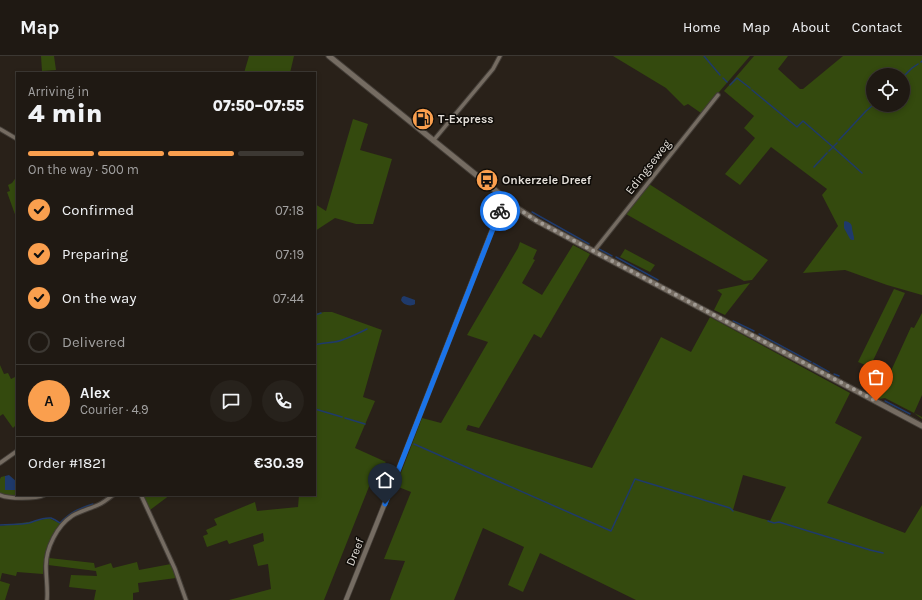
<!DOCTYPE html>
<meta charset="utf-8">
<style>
:root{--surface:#1f1913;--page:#27221c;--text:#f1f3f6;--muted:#a1a0a0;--line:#3c3833;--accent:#fa9f4e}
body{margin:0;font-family:Karla,sans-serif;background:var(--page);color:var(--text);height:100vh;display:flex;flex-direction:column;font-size:15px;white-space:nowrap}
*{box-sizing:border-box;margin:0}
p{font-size:13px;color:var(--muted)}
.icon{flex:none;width:22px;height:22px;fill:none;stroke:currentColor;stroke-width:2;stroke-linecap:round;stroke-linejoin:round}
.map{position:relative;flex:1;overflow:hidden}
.side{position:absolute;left:16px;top:16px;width:300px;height:424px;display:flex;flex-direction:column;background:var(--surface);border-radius:0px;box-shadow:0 2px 6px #0003,0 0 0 1px var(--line)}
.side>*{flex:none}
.buttons{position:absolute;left:866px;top:12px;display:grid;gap:8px}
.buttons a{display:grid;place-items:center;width:44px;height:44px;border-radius:50%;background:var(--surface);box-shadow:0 2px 6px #0003,0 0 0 1px var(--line);font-size:20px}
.pin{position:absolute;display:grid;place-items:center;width:34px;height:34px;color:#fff;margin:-41px -17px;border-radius:50% 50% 50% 0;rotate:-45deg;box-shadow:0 0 4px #0007}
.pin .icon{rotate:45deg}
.courier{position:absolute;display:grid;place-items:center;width:40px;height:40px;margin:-20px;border:3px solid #1a73e8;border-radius:50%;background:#fff;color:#222;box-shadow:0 1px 5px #0007}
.head em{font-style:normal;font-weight:800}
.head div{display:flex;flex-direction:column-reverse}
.head{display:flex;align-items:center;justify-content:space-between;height:68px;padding:0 12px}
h1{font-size:26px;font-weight:800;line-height:30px}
.bar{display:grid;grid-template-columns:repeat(4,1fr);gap:6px 4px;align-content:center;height:48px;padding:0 12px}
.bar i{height:5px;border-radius:3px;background:var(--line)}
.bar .current{background:var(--accent)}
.bar p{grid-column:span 4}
.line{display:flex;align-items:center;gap:10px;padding:0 12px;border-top:1px solid var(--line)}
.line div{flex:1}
.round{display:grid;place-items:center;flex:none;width:42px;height:42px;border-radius:21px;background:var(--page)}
ol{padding:0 12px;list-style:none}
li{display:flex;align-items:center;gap:12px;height:44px}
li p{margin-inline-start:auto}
li .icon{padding:4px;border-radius:50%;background:var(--accent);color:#111;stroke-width:4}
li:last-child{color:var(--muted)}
li i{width:22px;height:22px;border:2px solid var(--line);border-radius:50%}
header{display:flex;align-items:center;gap:24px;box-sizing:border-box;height:56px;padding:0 20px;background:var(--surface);border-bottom:1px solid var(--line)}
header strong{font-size:19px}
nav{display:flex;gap:22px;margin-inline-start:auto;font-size:14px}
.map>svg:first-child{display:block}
.green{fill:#344a0e;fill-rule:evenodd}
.water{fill:#1f3a6b}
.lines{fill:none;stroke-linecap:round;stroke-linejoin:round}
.stream{stroke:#1f3a6b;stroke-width:1.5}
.minor-casing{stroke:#433d37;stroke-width:5.5}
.tertiary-casing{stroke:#433d37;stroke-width:6}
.secondary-casing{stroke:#433d37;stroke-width:7}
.minor{stroke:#756c62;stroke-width:3.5}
.tertiary{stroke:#756c62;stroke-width:4.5}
.secondary{stroke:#756c62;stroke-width:5}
.done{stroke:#a19b94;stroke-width:4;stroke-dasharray:0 7.2}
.route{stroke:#1a73e8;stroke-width:5}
.labels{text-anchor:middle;stroke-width:3;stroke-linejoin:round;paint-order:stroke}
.poi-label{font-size:12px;font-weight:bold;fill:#e2ddd7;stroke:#0f0c08;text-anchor:start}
.street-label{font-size:12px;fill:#e2ddd7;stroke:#0f0c08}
</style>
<header>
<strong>Map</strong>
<nav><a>Home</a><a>Map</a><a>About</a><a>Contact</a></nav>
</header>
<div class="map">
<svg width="922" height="544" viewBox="0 0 922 544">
<rect width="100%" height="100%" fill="#292119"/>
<!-- green -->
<path class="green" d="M41,0H54L56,14L42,15Z
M249,0H294L290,17H244Z
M613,0H750L701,57L688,48L684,50L666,32Z
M754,0H788L778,13L800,33H803L843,0H922V239L887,229L848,215L845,214L803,217L838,170L822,139L827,133L771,91L740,129L725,118L755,82L744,72L754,60L724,35ZM873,19H903V49H873Z
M353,63L368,68L360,94L392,103L373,168H356L335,162L315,175V148L326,155Z
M17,120V164L7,136L10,135L8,129L12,127Z
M649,128L768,204L752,224L744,225L626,158Z
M520,186L537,194L533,203L535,204L522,227L542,239L573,189L590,198L541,282L534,278L479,372L468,369L466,374L592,412L661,281L691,296L710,261L850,337L835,367L862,381L827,447L905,477L922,449V544H636L540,497L523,536L508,529L524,491L483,472L454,544H390L405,505L384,503L411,436L396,430L422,362L441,367L488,286L467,279L518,192ZM743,419L786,431L770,465L733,454Z
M625,193L655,209L650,216L620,201Z
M750,227L725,259L714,254L722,238L717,234Z
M894,233L905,237L870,311L858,306Z
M324,256H332L382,274L363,341L375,345L355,392L386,406L374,418L324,544H229L271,533L268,508L258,510L253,489L264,485L263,477L229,488L227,484L207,491L203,480L208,478L206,474L217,469L214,463L255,446L257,455L298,451L299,439H315V258Z
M922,257V339L914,357L922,361V363L914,357L885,342L879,343L880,339L911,271L914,272Z
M0,309L4,318L8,317L11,323L17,320V368L13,372L3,358L0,360Z
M5,420V434H17V439H39L34,440L5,439L0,437V423L1,421Z
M143,439H170L150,454Z
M49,462L61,468C48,487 44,495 43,518L17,516L16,520L2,517L0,525L10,528L5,544H0V470L35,465Z
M49,502L94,507L95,512L111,507L113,512L137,506L139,514L171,508L176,522L138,527L139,536L133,537V544H94L96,534L69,531L71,519L97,520L96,515L48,509Z"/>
<!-- water -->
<path class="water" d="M845,165C854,167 851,171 853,177C854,183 854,178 854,184H852L850,183L844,172V166Z
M404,240L415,244V248C411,251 403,249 401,244L402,241Z
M9,419L17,426V434H5V420Z"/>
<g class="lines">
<!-- stream -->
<path class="stream" d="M704,0L720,19
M921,6L922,5
M903,21L912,12L918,8
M723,22L727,26
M730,29L737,22L750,32
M752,34L797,71L803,65L833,91L837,87
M839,84L866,55L873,49
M829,95L833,91L862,117
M814,111L827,97
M532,156L589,188
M599,193L612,200
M616,201L658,224
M315,259L321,257
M733,265L754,275
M759,278L811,306
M315,289C321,287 328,287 334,286C343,285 359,277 367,273
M813,307L829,316
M834,318L839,320
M885,345L910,358
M315,353L342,361
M345,362L365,368
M414,388L611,475L635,423L730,452L733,455
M105,440L107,439
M768,465L774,467L779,466L870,494L883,497
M0,469C10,468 19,469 29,467C36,465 43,461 51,462C54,463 57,465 60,467C71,456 78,453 93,448"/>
<!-- minor casing -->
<g class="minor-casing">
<path id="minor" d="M0,73L17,83
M433,85L493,13L500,0
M594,195L718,39
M0,407L17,395
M0,439C8,443 36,443 44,439
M141,439L175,513L186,544
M47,544C48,533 46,521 46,510C46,492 57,470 72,460C80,455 89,453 98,449C103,447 108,443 113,439"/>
</g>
<!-- tertiary casing -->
<g class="tertiary-casing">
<path id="tertiary" d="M346,544L401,407L502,149L506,143"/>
</g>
<!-- secondary casing -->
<g class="secondary-casing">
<path id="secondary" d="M329,0L506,143L517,152L537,165L922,370"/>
</g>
<!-- minor -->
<use href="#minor" class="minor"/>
<!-- tertiary -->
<use href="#tertiary" class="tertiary"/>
<!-- secondary -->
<use href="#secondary" class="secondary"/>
</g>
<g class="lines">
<!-- done -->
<path class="done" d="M500,155L502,149L506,143L517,152L537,165L876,345"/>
<!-- route -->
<path class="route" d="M385,448L500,155"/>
</g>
<!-- icons -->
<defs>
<g id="fuel-disc" transform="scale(1.15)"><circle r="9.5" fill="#fa9f4e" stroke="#0f0c08"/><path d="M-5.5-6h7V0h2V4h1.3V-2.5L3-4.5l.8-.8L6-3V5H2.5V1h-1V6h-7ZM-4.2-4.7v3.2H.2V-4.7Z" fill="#111"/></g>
<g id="bus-disc" transform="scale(1.15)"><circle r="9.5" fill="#fa9f4e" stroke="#0f0c08"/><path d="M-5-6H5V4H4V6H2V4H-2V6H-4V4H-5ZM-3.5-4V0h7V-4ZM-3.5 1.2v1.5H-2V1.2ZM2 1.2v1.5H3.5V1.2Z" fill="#111"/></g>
</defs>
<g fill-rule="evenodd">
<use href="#fuel-disc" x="423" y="63"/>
<use href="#bus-disc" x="487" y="124"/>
</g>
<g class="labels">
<!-- poi labels -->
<g class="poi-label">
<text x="438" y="67">T-Express</text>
<text x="502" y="128">Onkerzele Dreef</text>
</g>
<!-- street labels -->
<g class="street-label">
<text transform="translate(648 111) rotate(-52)" y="4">Edingseweg</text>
<text transform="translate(355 496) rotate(-68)" y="4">Dreef</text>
</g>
</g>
</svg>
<div class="buttons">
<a><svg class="icon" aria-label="locate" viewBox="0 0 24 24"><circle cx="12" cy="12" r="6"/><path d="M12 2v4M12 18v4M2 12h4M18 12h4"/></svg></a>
</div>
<div class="pin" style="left:876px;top:345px;background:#ea580c"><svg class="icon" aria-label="bag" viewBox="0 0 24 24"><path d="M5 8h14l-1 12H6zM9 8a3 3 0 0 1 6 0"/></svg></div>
<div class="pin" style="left:385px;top:448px;background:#1f2937"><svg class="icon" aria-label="home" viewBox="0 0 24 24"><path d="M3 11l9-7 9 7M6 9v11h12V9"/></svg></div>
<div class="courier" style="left:500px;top:155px"><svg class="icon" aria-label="bike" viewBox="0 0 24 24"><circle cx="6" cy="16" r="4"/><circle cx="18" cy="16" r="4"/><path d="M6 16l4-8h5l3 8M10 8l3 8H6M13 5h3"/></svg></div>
<section class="side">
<div class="head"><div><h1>4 min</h1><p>Arriving in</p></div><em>07:50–07:55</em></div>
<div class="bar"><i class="current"></i><i class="current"></i><i class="current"></i><i></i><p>On the way · 500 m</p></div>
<ol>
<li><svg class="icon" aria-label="check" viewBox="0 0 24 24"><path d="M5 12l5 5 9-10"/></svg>Confirmed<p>07:18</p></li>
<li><svg class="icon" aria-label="check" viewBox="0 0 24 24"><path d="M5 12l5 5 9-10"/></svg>Preparing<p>07:19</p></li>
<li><svg class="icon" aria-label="check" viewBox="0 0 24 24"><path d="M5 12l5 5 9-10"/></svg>On the way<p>07:44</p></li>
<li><i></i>Delivered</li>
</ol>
<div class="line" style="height:72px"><b class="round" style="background:var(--accent);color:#111">A</b><div><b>Alex</b><p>Courier · 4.9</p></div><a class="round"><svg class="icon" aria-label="chat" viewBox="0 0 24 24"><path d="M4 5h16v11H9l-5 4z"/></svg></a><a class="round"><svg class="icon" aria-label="phone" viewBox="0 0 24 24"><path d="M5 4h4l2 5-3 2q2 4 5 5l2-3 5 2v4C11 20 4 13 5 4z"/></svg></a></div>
<div class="line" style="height:52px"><div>Order #1821</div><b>€30.39</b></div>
</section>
</div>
